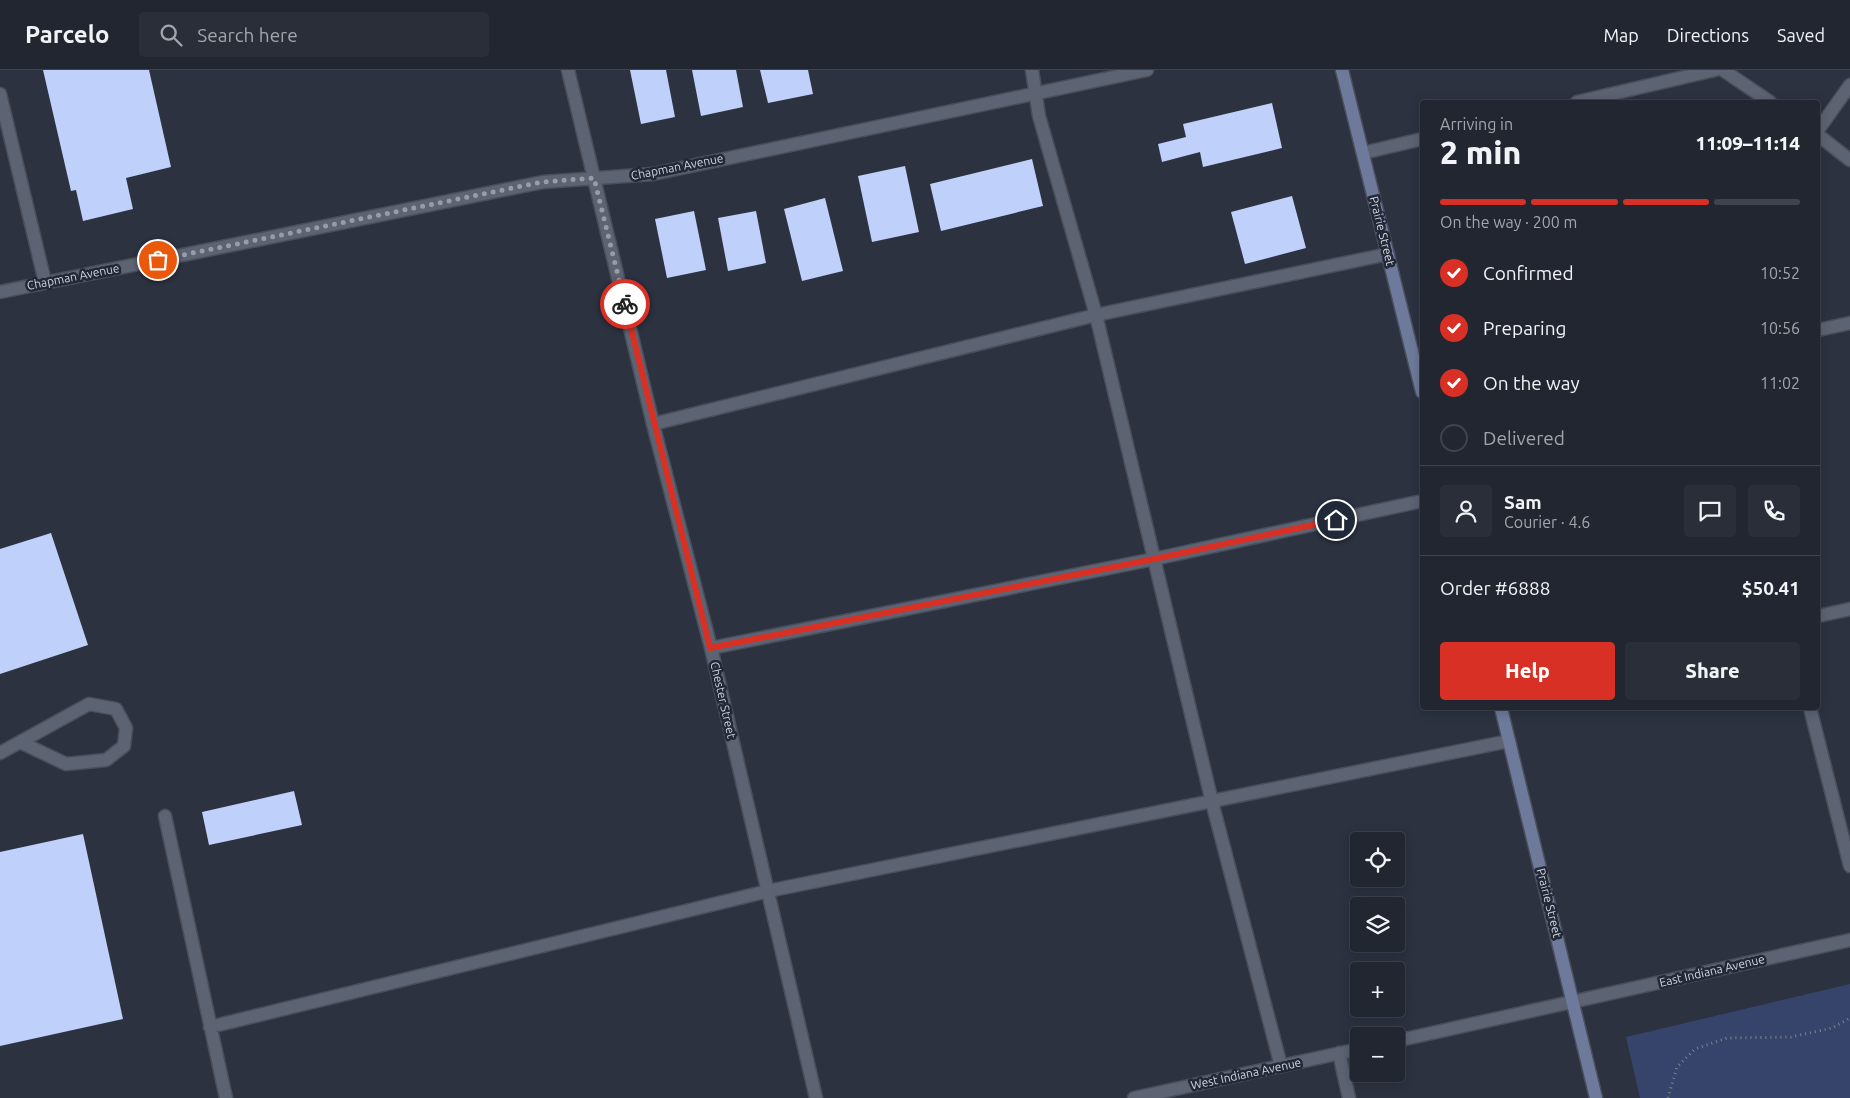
<!DOCTYPE html>
<meta charset="utf-8">
<style>
:root{--surface:#212630;--page:#292e38;--text:#f1f3f6;--muted:#a2a5ab;--line:#3e434c;--accent:#d93025}
body{margin:0;font-family:Ubuntu,sans-serif;background:var(--page);color:var(--text);height:100vh;display:flex;flex-direction:column;font-size:19px;white-space:nowrap}
*{box-sizing:border-box;margin:0}
p{font-size:16px;color:var(--muted)}
.icon{flex:none;width:28px;height:28px;fill:none;stroke:currentColor;stroke-width:2;stroke-linecap:round;stroke-linejoin:round}
.map{position:relative;flex:1;overflow:hidden}
.side{position:absolute;left:1420px;top:30px;width:400px;height:610px;display:flex;flex-direction:column;background:var(--surface);border-radius:5px;box-shadow:0 2px 12px #0003,0 0 0 1px var(--line)}
.side>*{flex:none}
.buttons{position:absolute;left:1350px;top:762px;display:grid;gap:10px}
.buttons a{display:grid;place-items:center;width:55px;height:55px;border-radius:5px;background:var(--surface);box-shadow:0 2px 12px #0003,0 0 0 1px var(--line);font-size:25px}
.pin{position:absolute;display:grid;place-items:center;width:42px;height:42px;color:#fff;margin:-21px;border:2px solid #fff;border-radius:50%;box-shadow:0 1px 5px #0007}
.courier{position:absolute;display:grid;place-items:center;width:50px;height:50px;margin:-25px;border:4px solid #d93025;border-radius:50%;background:#fff;color:#222;box-shadow:0 1px 6px #0007}
.overview em{font-style:normal;font-weight:800}
.overview div{display:flex;flex-direction:column-reverse}
.overview{display:flex;align-items:center;justify-content:space-between;height:85px;padding:0 20px}
h1{font-size:32px;font-weight:800;line-height:38px}
.bar{display:grid;grid-template-columns:repeat(4,1fr);gap:8px 5px;align-content:center;height:60px;padding:0 20px}
.bar i{height:6px;border-radius:4px;background:var(--line)}
.bar .on{background:var(--accent)}
.bar p{grid-column:span 4}
.line{display:flex;align-items:center;gap:12px;padding:0 20px;border-top:1px solid var(--line)}
.line div{flex:1}
.round{display:grid;place-items:center;flex:none;width:52px;height:52px;border-radius:5px;background:var(--page)}
ol{padding:0 20px;list-style:none}
li{display:flex;align-items:center;gap:15px;height:55px}
li p{margin-inline-start:auto}
li .icon{padding:5px;border-radius:50%;background:var(--accent);color:#fff;stroke-width:4}
li:last-child{color:var(--muted)}
li i{width:28px;height:28px;border:2px solid var(--line);border-radius:50%}
.cta{display:flex;gap:10px;margin-top:auto;padding:10px 20px}
.cta a{flex:1;height:58px;border-radius:5px;background:var(--accent);color:#fff;font-size:20px;font-weight:800;line-height:58px;text-align:center}
.cta a+a{background:var(--page);color:var(--text)}
header{display:flex;align-items:center;gap:30px;box-sizing:border-box;height:70px;padding:0 25px;background:var(--surface);border-bottom:1px solid var(--line)}
header strong{font-size:24px}
nav{display:flex;gap:28px;margin-inline-start:auto;font-size:18px}
.search{width:350px;height:45px;background:var(--page);display:flex;align-items:center;gap:12px;box-sizing:border-box;padding:0 18px;border-radius:5px;color:var(--muted);font-size:19px}
.map>svg:first-child{display:block}
.green{fill:#36446b}
.building{fill:#bfd0fa}
.lines{fill:none;stroke-linecap:round;stroke-linejoin:round}
.service-casing{stroke:#494e5a;stroke-width:15}
.minor-casing{stroke:#494e5a;stroke-width:15}
.tertiary-casing{stroke:#494e5a;stroke-width:15}
.secondary-casing{stroke:#494e5a;stroke-width:15}
.path{stroke:#7c818d;stroke-width:3;stroke-dasharray:1 4;stroke-linecap:butt}
.service{stroke:#5c6373;stroke-width:12}
.minor{stroke:#5c6373;stroke-width:12}
.tertiary{stroke:#5c6373;stroke-width:12}
.secondary{stroke:#6d7a9b;stroke-width:12}
.done{stroke:#979ca7;stroke-width:5;stroke-dasharray:0 9}
.route{stroke:#d93025;stroke-width:6}
.labels{text-anchor:middle;stroke-width:5;stroke-linejoin:round;paint-order:stroke}
.street-label{font-size:12px;fill:#d1d5de;stroke:#222836}
</style>
<header>
<strong>Parcelo</strong>
<div class="search"><svg class="icon" aria-label="search" viewBox="0 0 24 24"><circle cx="10" cy="10" r="6"/><path d="M15 15l6 6"/></svg>Search here</div>
<nav><a>Map</a><a>Directions</a><a>Saved</a></nav>
</header>
<div class="map">
<svg width="1850" height="1028" viewBox="0 0 1850 1028">
<rect width="100%" height="100%" fill="#2c3240"/>
<!-- green -->
<path class="green" d="M1850,914V1028H1640L1626,967Z"/>
<!-- building -->
<path class="building" d="M43,0H149L171,97L126,108L133,139L83,151L76,120L71,121Z
M630,0H666L675,47L641,54Z
M692,0H736L743,37L701,46Z
M760,0H808L813,24L768,33Z
M1272,33L1282,78L1203,97L1200,82L1162,92L1158,74L1186,67L1183,54Z
M1032,89L1043,136L941,161L930,114Z
M905,96L919,162L872,172L858,106Z
M1292,126L1306,178L1245,194L1231,142Z
M825,128L843,201L802,211L784,139Z
M694,141L706,200L667,208L655,149Z
M756,141L766,193L728,201L718,148Z
M51,463L88,575L0,604V479Z
M294,721L302,755L209,775L202,742Z
M83,764L123,949L0,976V782Z"/>
<g class="lines">
<!-- service casing -->
<g class="service-casing">
<path id="service" d="M1032,0L1039,46L1096,245L1212,732L1281,996
M0,24L45,212
M1818,260L1850,253
M653,354L1096,245L1388,184
M1818,546L1850,539
M1810,638L1850,796
M0,683L89,634L116,639L126,658L124,676L106,690L66,694L20,672
M165,746L226,1028
M210,957L768,821L1509,671
M1339,983L1349,1028"/>
</g>
<!-- minor casing -->
<g class="minor-casing">
<path id="minor" d="M568,0L653,354L711,578L816,1028
M1723,0L1770,32
M1577,32L1715,0
M1818,60L1850,15
M1818,65L1850,90
M1363,83L1422,69
M0,222L543,112L653,104L1147,0
M711,578L1154,489L1422,431"/>
</g>
<!-- tertiary casing -->
<g class="tertiary-casing">
<path id="tertiary" d="M1396,971L1850,870
M1134,1028L1359,979"/>
</g>
<!-- secondary casing -->
<g class="secondary-casing">
<path id="secondary" d="M1342,0L1422,322
M1501,638L1596,1028"/>
</g>
<!-- path -->
<path class="path" d="M1668,1028L1677,997L1695,979L1727,968L1791,967L1832,958L1850,948"/>
<!-- service -->
<use href="#service" class="service"/>
<!-- minor -->
<use href="#minor" class="minor"/>
<!-- tertiary -->
<use href="#tertiary" class="tertiary"/>
<!-- secondary -->
<use href="#secondary" class="secondary"/>
</g>
<g class="lines">
<!-- done -->
<path class="done" d="M158,190L542,112L594,108L625,234"/>
<!-- route -->
<path class="route" d="M625,234L710,578L1154,489L1336,450"/>
</g>
<g class="labels">
<!-- street labels -->
<g class="street-label">
<text transform="translate(677 97) rotate(-11)" y="4">Chapman Avenue</text>
<text transform="translate(1382 161) rotate(76)" y="4">Prairie Street</text>
<text transform="translate(73 207) rotate(-11)" y="4">Chapman Avenue</text>
<text transform="translate(723 630) rotate(77)" y="4">Chester Street</text>
<text transform="translate(1549 833) rotate(76)" y="4">Prairie Street</text>
<text transform="translate(1712 901) rotate(-13)" y="4">East Indiana Avenue</text>
<text transform="translate(1246 1004) rotate(-12)" y="4">West Indiana Avenue</text>
</g>
</g>
</svg>
<div class="buttons">
<a><svg class="icon" aria-label="locate" viewBox="0 0 24 24"><circle cx="12" cy="12" r="6"/><path d="M12 2v4M12 18v4M2 12h4M18 12h4"/></svg></a>
<a><svg class="icon" aria-label="layers" viewBox="0 0 24 24"><path d="M12 4l9 5-9 5-9-5zM3 14l9 5 9-5"/></svg></a>
<a>+</a>
<a>−</a>
</div>
<div class="pin" style="left:158px;top:190px;background:#ea580c"><svg class="icon" aria-label="bag" viewBox="0 0 24 24"><path d="M5 8h14l-1 12H6zM9 8a3 3 0 0 1 6 0"/></svg></div>
<div class="pin" style="left:1336px;top:450px;background:#1f2937"><svg class="icon" aria-label="home" viewBox="0 0 24 24"><path d="M3 11l9-7 9 7M6 9v11h12V9"/></svg></div>
<div class="courier" style="left:625px;top:234px"><svg class="icon" aria-label="bike" viewBox="0 0 24 24"><circle cx="6" cy="16" r="4"/><circle cx="18" cy="16" r="4"/><path d="M6 16l4-8h5l3 8M10 8l3 8H6M13 5h3"/></svg></div>
<section class="side">
<div class="overview"><div><h1>2 min</h1><p>Arriving in</p></div><em>11:09–11:14</em></div>
<div class="bar"><i class="on"></i><i class="on"></i><i class="on"></i><i></i><p>On the way · 200 m</p></div>
<ol>
<li><svg class="icon" aria-label="check" viewBox="0 0 24 24"><path d="M5 12l5 5 9-10"/></svg>Confirmed<p>10:52</p></li>
<li><svg class="icon" aria-label="check" viewBox="0 0 24 24"><path d="M5 12l5 5 9-10"/></svg>Preparing<p>10:56</p></li>
<li><svg class="icon" aria-label="check" viewBox="0 0 24 24"><path d="M5 12l5 5 9-10"/></svg>On the way<p>11:02</p></li>
<li><i></i>Delivered</li>
</ol>
<div class="line" style="height:90px"><a class="round"><svg class="icon" aria-label="person" viewBox="0 0 24 24"><circle cx="12" cy="8" r="4"/><path d="M4 21q1-7 8-7t8 7"/></svg></a><div><b>Sam</b><p>Courier · 4.6</p></div><a class="round"><svg class="icon" aria-label="chat" viewBox="0 0 24 24"><path d="M4 5h16v11H9l-5 4z"/></svg></a><a class="round"><svg class="icon" aria-label="phone" viewBox="0 0 24 24"><path d="M5 4h4l2 5-3 2q2 4 5 5l2-3 5 2v4C11 20 4 13 5 4z"/></svg></a></div>
<div class="line" style="height:65px"><div>Order #6888</div><b>$50.41</b></div>
<div class="cta"><a>Help</a><a>Share</a></div>
</section>
</div>
